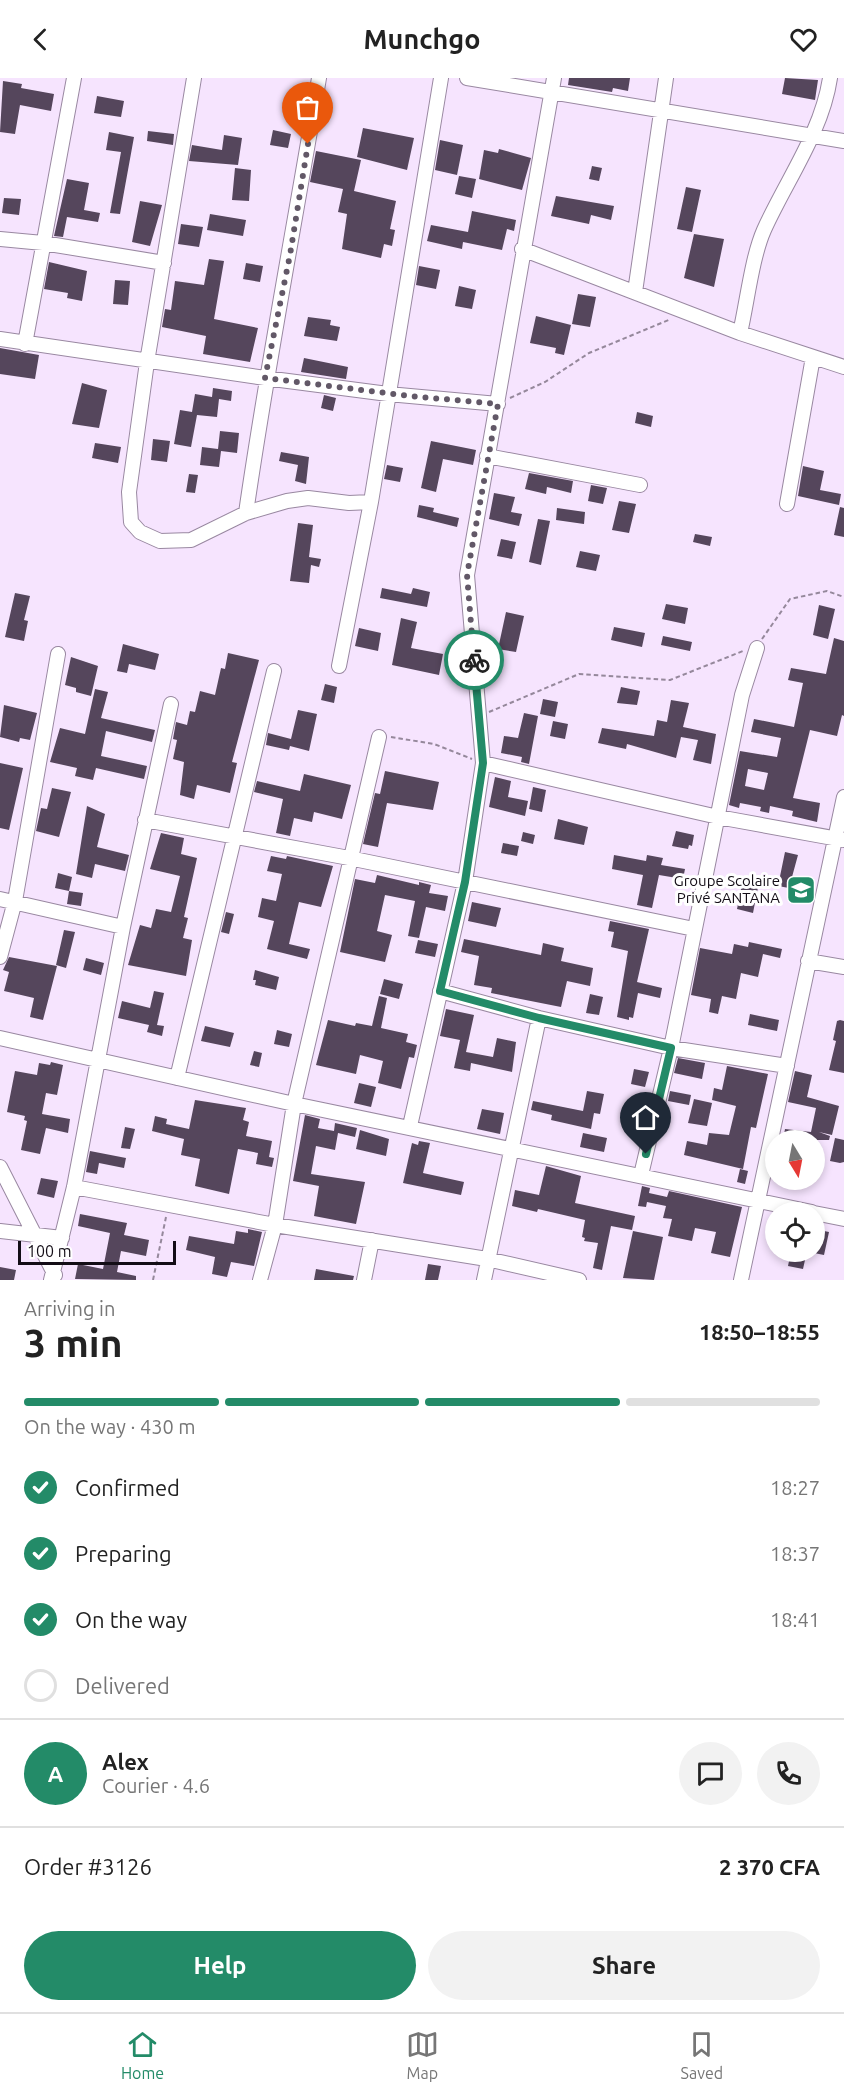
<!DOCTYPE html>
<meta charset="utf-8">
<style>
:root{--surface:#fff;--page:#f2f2f2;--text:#222;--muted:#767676;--line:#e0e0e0;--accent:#238b68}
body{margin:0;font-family:Ubuntu,sans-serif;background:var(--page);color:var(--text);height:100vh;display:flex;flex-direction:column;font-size:22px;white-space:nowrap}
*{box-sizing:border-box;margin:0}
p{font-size:20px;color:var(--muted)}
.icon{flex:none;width:33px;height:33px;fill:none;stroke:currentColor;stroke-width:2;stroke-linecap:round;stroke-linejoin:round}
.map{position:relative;height:1202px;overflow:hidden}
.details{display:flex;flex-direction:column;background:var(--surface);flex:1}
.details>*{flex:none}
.needle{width:39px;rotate:170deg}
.fabs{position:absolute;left:765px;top:1052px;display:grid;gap:12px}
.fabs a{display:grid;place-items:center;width:60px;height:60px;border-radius:50%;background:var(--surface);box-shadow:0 3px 9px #0003;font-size:30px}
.scale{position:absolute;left:18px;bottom:15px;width:158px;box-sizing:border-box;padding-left:6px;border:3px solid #130d16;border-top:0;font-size:16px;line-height:21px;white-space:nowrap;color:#130d16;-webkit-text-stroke:4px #fff;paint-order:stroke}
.pin{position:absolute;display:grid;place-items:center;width:51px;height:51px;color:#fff;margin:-62px -26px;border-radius:50% 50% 50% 0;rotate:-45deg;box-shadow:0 0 6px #0007}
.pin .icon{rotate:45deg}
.courier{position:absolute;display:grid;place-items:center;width:60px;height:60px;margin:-30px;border:4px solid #238b68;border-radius:50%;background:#fff;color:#222;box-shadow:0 2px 8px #0007}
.head em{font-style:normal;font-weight:700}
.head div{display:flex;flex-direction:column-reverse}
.head{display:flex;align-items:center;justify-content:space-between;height:102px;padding:0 24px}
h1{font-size:39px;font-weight:700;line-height:45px}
.bar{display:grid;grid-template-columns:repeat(4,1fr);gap:9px 6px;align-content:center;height:72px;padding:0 24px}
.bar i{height:8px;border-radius:4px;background:var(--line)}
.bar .on{background:var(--accent)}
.bar p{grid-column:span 4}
.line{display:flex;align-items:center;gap:15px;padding:0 24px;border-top:2px solid var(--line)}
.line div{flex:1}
.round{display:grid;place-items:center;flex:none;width:63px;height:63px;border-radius:32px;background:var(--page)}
ol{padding:0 24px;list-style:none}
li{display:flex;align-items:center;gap:18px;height:66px}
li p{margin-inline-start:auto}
li .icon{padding:6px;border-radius:50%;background:var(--accent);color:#fff;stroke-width:4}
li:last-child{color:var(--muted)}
li i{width:33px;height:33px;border:3px solid var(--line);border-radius:50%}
.primary-button{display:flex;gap:12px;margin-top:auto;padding:12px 24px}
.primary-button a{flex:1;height:69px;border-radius:36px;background:var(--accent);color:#fff;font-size:24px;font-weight:700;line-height:69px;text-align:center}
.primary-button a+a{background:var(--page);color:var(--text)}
header{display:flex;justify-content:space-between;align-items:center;height:78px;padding:0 24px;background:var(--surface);font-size:27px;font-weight:700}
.tabs{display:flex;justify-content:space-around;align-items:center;height:84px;border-top:2px solid var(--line);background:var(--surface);font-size:16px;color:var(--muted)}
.tabs a{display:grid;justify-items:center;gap:3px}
.tabs .on{color:var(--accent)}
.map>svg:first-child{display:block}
.building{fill:#55465c;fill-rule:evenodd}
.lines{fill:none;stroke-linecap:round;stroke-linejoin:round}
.minor-casing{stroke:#9988a1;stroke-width:16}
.path{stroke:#95889b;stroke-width:2;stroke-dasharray:4.5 3;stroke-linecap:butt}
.minor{stroke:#fff;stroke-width:14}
.done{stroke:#625867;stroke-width:6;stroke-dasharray:0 10.8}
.route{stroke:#238b68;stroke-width:8}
.labels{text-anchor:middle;stroke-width:6;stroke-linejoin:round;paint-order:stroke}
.poi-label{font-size:15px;fill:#130d16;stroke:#fff;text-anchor:end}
</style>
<header><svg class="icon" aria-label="back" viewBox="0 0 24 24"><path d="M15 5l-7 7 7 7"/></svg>Munchgo<svg class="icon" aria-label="heart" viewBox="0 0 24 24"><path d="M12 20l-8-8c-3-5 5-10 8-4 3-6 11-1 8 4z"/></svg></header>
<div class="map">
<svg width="844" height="1202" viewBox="0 0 844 1202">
<rect width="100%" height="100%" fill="#f6e4fe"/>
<!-- building -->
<path class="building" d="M569,0H630L628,13L613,10L612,14L568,7Z
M785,0L818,2L815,22L782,16Z
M3,3L22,6L21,10L54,16L51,33L20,27L15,56L0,54Z
M97,18L124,23L121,39L94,35Z
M363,50L414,60L407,92L357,79Z
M273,52L291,56L288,70L270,67Z
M148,53L174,56L173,67L147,63Z
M109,54L134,59L120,136L110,135L121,74L106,72Z
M224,57L242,60L238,87L189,83L192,67L222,72Z
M440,62L463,67L457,97L435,92Z
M499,71L531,80L522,112L479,101L484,72L498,75Z
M316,73L361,82L354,113L396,123L390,151L395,152L392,168L384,166L381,180L342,171L347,136L338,134L343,111L310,104Z
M592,88L602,90L599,103L589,101Z
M235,90L251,92L249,123L232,122Z
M459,98L476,101L472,120L455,116Z
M67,101L89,105L84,132L100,135L98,144L67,139L63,159L54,158Z
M686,109L701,112L692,154L677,151Z
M556,118L614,128L611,142L591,137L589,146L551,138Z
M4,120L21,121L19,137L2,135Z
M140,123L162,127L150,168L132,164Z
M472,133L516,142L514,153L507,151L502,172L463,164L462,171L427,163L431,147L468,154Z
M210,136L246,142L243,158L207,152Z
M181,146L203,149L199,169L178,166Z
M694,156L724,161L714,209L684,200Z
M209,181L224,183L214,241L258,250L250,284L203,276L206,258L162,249L165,231L171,232L175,203L204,207Z
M49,184L87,193L82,223L67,220L68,215L44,211Z
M246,185L263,188L260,204L243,201Z
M419,188L440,192L436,211L416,207Z
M115,202L130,203L128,227L113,226Z
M459,208L476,212L472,231L455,228Z
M578,216L596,219L590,249L572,246Z
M536,238L571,247L564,277L555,275L556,270L530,265Z
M308,239L331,242L330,247L340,249L337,263L304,258Z
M0,270L39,277L35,301L0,296Z
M304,280L348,289L346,301L301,294Z
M82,305L107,312L99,350L72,346Z
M213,310L232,313L231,323L219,321L217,339L197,337L191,369L174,366L180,332L192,334L195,316L212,319Z
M324,317L336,320L333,333L321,330Z
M637,334L653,338L651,349L635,345Z
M220,353L239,355L237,375L221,373L219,389L200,387L202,369L218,371Z
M153,361L170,363L167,384L151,382Z
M431,363L476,372L473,387L443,381L436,414L421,410Z
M95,365L121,369L118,385L92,380Z
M281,374L309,379L306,406L295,403L298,387L279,383Z
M387,387L403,390L400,404L384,401Z
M803,388L824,393L820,412L841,416L839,427L798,418Z
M529,395L573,403L571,415L547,409L546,416L525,411Z
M189,396L198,397L195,415L186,414Z
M591,407L607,410L603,426L588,423Z
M494,415L515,419L511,434L522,436L519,448L489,441Z
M619,423L636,426L629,455L612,452Z
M419,427L434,430L433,434L459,440L457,449L417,439Z
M840,429L844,430V459L834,457Z
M557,430L585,434L584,446L556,442Z
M538,441L550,443L541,487L529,484Z
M298,445L313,447L309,479L321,481L319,489L311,487L309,505L290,503Z
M695,456L712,459L710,468L693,464Z
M501,461L516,464L512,481L497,478Z
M580,473L600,477L596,493L576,489Z
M382,510L411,516L413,510L430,514L427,529L380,520Z
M15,515L30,518L24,542L28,543L24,563L5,559Z
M666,526L688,530L685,546L662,541Z
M819,527L835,531L828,561L813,557Z
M506,534L524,538L516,574L498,571Z
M401,540L417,544L411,570L443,576L439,597L392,587Z
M614,549L645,555L642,569L611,562Z
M359,550L381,555L378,573L355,568Z
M663,558L692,564L690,573L661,567Z
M834,560L844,563V638L842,637L837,658L810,652L793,720L820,725L817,744L792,738L793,733L770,728L769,735L760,733L761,729L740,725L739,730L729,727L740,673L777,679L781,660L751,654L754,641L794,649L803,605L788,602L791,590L826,596ZM748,691L768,695L764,712L745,708Z
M123,566L159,576L155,592L129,586L127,595L117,593Z
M228,575L259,582L232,684L237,685L230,715L197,707L194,721L180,717L184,684L173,681L177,662L173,661L176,644L187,647L190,633L195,634L200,613L215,617L221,590L225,591Z
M71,579L98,588L91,618L76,614V610L65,607Z
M325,606L337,609L334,625L321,622Z
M621,609L640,613L637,627L617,625Z
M95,611L108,614L101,640L155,652L152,664L106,653L101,678L147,688L144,701L96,690L93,702L75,698L77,690L50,684L60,650L85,656Z
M543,621L558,624L555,639L540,636Z
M671,622L689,625L683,649L716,656L711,686L693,682L698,662L681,659L676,680L627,666L626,671L598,665L602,650L654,658L657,642L667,644Z
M4,627L37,635L30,662L20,660L19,664L0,659Z
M298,632L317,636L309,673L290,668L289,672L266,667L268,655L291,661Z
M524,635L538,638L529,686L521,684L522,679L501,675L504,658L518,660Z
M553,643L568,646L565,661L550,658Z
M0,685L23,690L9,752L0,750Z
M385,693L439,704L433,732L387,725L378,769L363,766L375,715L380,716Z
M304,696L351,707L342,741L314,734L312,744L294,740L290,758L276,755L283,721L254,714L257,703L300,713Z
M495,699L511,703L508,719L528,723L525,738L489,729Z
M533,709L546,712L542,734L529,731Z
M52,710L71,714L59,759L36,753L41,730L47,731Z
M87,728L105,736L97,769L129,777L125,793L95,786L92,800L76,796Z
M558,741L588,749L584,767L554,761Z
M676,753L694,757L692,768L689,767L688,771L672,768Z
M523,754L535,757L533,766L521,763Z
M161,755L184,760L181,776L197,780L184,839L188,840L183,860L192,862L186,898L128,887L140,847L151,850L156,831L171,834L180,798L150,791Z
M503,765L519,768L517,778L501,775Z
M785,774L798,777L789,810L778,808Z
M614,777L646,783L647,777L663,780L661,787L685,791L683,801L659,797L652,830L637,827L643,797L612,791Z
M271,778L286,781L287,778L333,788L321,829L299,824L289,866L310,871L307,881L267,871L274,843L258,839L262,820L276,823L282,796L267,793Z
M58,795L72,799L69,813L55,810Z
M377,797L419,807V804L431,807L429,815L448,818L445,833L426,829L419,860L408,858L415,823L385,817L377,853L392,857L385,884L340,874L355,801L375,805Z
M743,801L759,804L753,835L737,831Z
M69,813L83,815L81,828L67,826Z
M472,824L501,830L496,849L468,843Z
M226,834L234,836L229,856L221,854Z
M610,843L649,851L637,904L662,910L660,920L638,915L633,940L629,939V942L617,939L628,873L611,869L614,854L608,853Z
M64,852L75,854L66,890L56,887Z
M464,861L541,877L543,865L564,870L561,883L593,890L590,908L567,903L561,929L491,915L492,910L474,907L479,878L461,874Z
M418,862L438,866L435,879L415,875Z
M749,864L782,871L780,880L763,876L758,899L741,895L736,921L722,918L718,936L709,934L711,921L691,917L700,870L732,876L734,866L748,869Z
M9,879L57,888L43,942L30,939L34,920L4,913L9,894L3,892Z
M86,880L104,885L101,897L83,892Z
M255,892L279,899L276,912L255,907L256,902H253Z
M384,901L403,906L399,921L380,916Z
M154,913L164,915L157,947L164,948L162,958L147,954L149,947L118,940L122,923L150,930Z
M590,916L603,919L599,937L586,935Z
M379,918L387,920L381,950L408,956L406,964L417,967L414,980L409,979L401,1011L378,1005L383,983L360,977L356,996L316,987L328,942L355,948L356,945L372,948Z
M446,931L474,937L466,974L493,979L497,960L516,964L512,994L471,985L470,993L454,990L460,962L440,958Z
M750,936L779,942L777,953L748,947Z
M840,942L844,943V995L829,992L836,963L833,962L837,943Z
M205,948L234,955L230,969L201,963Z
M277,952L292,956L289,969L274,966Z
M254,973L262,975L259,989L250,987Z
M678,980L705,985L702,1001L674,995Z
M51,984L63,987L57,1017L46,1015L42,1036L70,1041L68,1055L46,1050L40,1076L21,1072L27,1043L24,1042L25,1038L7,1034L15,993L37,997L39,985L50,987Z
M727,988L768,996L756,1050L751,1049L743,1091L684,1077L687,1063L707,1067L709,1055L729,1057L736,1028L712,1022L714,1010L722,1012Z
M634,991L649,994L645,1009L631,1006Z
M795,993L812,997L807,1019L839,1028L832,1057L819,1054L830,1058L829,1062H783L785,1051L811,1054L816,1030L788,1024Z
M359,1005L376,1009L371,1029L354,1025Z
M587,1013L604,1016L600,1036L594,1035L591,1051L551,1042L552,1037L531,1032L533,1023L583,1033Z
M670,1013L691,1017L689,1027L668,1023Z
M694,1021L712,1025L707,1048L688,1045Z
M195,1022L246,1030L243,1042L249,1044L246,1058L272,1063L269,1079L274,1080L272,1089L256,1086L258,1075L238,1071L229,1116L195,1108L200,1081L181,1077L184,1061L152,1053L155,1038L167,1041L166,1046L189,1051Z
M482,1031L504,1035L500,1056L477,1051Z
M305,1037L320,1041L318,1050L334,1053L335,1045L357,1050L355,1059L338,1055L335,1072L316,1068L311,1096L365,1104L356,1146L314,1138L319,1108L293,1103Z
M125,1049L135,1051L130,1071L121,1070Z
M360,1052L389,1061L386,1078L356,1071Z
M583,1055L607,1060L604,1074L580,1069Z
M835,1060L844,1062V1084L840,1085L830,1083Z
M419,1063L430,1065L423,1095L464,1104L461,1117L403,1105L412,1065L418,1067Z
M90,1073L126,1080L124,1090L99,1085L97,1096L86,1094Z
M546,1088L581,1098L575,1125L635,1138L632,1152L611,1148L602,1192L593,1190L598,1165L584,1163L585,1160L582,1159L585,1142L538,1131L537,1134L512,1128L515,1112L539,1117Z
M740,1091L748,1093L745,1106L737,1104Z
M41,1100L58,1103L54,1120L37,1116Z
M642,1108L650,1110L649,1115L667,1119L669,1113L742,1129L730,1179L711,1175L716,1154L695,1150L692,1163L668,1158L672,1141L663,1140L666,1128L647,1124L646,1129L638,1128Z
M80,1136L127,1145L124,1157L149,1162L146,1178L121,1173L117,1194L136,1198V1202L75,1201L78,1186L103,1191L110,1155L78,1148Z
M248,1151L262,1154L254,1188L231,1184L227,1199L212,1196L215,1179L186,1172L189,1158L234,1166L236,1153L248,1155Z
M814,1151L829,1154L824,1177L814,1175Z
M633,1153L663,1159L654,1202L623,1200Z
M791,1173H807L803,1191L788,1188Z
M428,1186L441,1188L438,1202H425Z
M0,1189L16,1192L14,1202H0Z
M316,1191L354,1198L353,1202H314Z"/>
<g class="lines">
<!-- minor casing -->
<g class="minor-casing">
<path id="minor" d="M194,0L147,284L129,414L131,444L140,454L160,463L191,462L246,435L287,423L308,420L349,425L371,424
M467,0L844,63
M0,161L43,165L164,185
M522,171L740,255L844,289
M635,214L666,0
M740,255C747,225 752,179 764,152C786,103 822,54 830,0
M0,261L265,300L388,316L498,326
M25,266L74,0
M487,378L640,407
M787,426L813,279
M246,435C267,289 295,145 319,0
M339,588L371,424L441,0
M483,685L718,739L844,762
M145,742L349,780L694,851
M0,821L123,849
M0,879L15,823L58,576
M808,883L844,889
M440,913L539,940L671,970L787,988
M0,960L294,1026L812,1134
M177,1000L274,593
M410,1048L465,804L483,685L467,497L554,0
M0,1089L55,1197
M641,1097L671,970L742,617L757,570
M74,1109L275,1147L487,1181L579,1202
M814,1135L844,1141
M0,1153L62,1160
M51,1202L74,1109L123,849L171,626
M260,1202L275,1147L294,1026L379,659
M364,1202L372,1162
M484,1202L539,940
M741,1202L844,719"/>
</g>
<!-- path -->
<path class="path" d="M510,320L545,304L589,275L671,241
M762,561L790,521L827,513L844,519
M489,634L579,596L670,602L743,573
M391,659L434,666L472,681
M153,1202L166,1139"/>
<!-- minor -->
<use href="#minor" class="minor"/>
</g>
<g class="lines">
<!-- done -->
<path class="done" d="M308,66L290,177L265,300L410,318L498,326L467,497L474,582"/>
<!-- route -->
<path class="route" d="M474,582L483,685L465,804L440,913L539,940L671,970L646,1076"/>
</g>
<!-- icons -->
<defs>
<g id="school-square" transform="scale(1.5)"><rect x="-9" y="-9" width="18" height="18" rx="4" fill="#238b68" stroke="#fff"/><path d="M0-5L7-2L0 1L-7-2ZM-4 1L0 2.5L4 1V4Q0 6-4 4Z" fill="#fff"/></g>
</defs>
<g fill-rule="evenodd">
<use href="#school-square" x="801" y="812"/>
</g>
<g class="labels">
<!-- poi labels -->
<g class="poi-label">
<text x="780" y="808">Groupe Scolaire<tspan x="780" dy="17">Privé SANTANA</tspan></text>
</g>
</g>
</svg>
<div class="fabs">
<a><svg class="needle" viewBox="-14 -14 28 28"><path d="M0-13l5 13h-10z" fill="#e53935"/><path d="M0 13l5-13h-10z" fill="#767676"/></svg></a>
<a><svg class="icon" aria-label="locate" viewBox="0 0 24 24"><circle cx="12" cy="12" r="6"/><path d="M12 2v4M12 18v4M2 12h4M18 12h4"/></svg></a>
</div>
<div class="scale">100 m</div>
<div class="pin" style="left:308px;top:66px;background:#ea580c"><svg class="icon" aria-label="bag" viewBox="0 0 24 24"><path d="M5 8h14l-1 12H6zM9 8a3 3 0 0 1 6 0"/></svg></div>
<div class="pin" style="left:646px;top:1076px;background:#1f2937"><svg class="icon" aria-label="home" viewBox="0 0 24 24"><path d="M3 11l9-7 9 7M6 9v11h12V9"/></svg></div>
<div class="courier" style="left:474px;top:582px"><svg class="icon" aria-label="bike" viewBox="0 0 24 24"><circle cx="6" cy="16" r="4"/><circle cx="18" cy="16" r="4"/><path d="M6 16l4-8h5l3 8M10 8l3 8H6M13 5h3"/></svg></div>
</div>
<section class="details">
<div class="head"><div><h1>3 min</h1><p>Arriving in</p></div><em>18:50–18:55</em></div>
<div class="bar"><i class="on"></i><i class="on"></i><i class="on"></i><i></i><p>On the way · 430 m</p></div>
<ol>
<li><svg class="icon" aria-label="check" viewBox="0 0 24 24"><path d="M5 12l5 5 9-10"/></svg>Confirmed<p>18:27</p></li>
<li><svg class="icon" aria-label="check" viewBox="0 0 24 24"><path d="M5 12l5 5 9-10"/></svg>Preparing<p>18:37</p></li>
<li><svg class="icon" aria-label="check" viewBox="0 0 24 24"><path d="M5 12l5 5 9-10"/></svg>On the way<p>18:41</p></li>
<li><i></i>Delivered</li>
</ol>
<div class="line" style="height:108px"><b class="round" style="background:var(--accent);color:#fff">A</b><div><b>Alex</b><p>Courier · 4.6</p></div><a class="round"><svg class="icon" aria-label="chat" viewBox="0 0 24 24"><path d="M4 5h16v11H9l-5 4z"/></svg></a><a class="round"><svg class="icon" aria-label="phone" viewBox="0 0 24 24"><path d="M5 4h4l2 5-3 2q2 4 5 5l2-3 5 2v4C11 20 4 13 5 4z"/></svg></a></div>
<div class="line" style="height:78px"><div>Order #3126</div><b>2 370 CFA</b></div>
<div class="primary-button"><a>Help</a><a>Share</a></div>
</section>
<nav class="tabs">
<a class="on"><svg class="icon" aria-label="home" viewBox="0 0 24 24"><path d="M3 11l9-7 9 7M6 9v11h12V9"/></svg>Home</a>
<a><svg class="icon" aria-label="map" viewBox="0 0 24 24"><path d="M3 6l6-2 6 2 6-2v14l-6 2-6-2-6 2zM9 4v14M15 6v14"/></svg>Map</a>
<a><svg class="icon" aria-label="saved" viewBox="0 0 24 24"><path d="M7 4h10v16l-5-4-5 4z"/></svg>Saved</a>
</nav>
